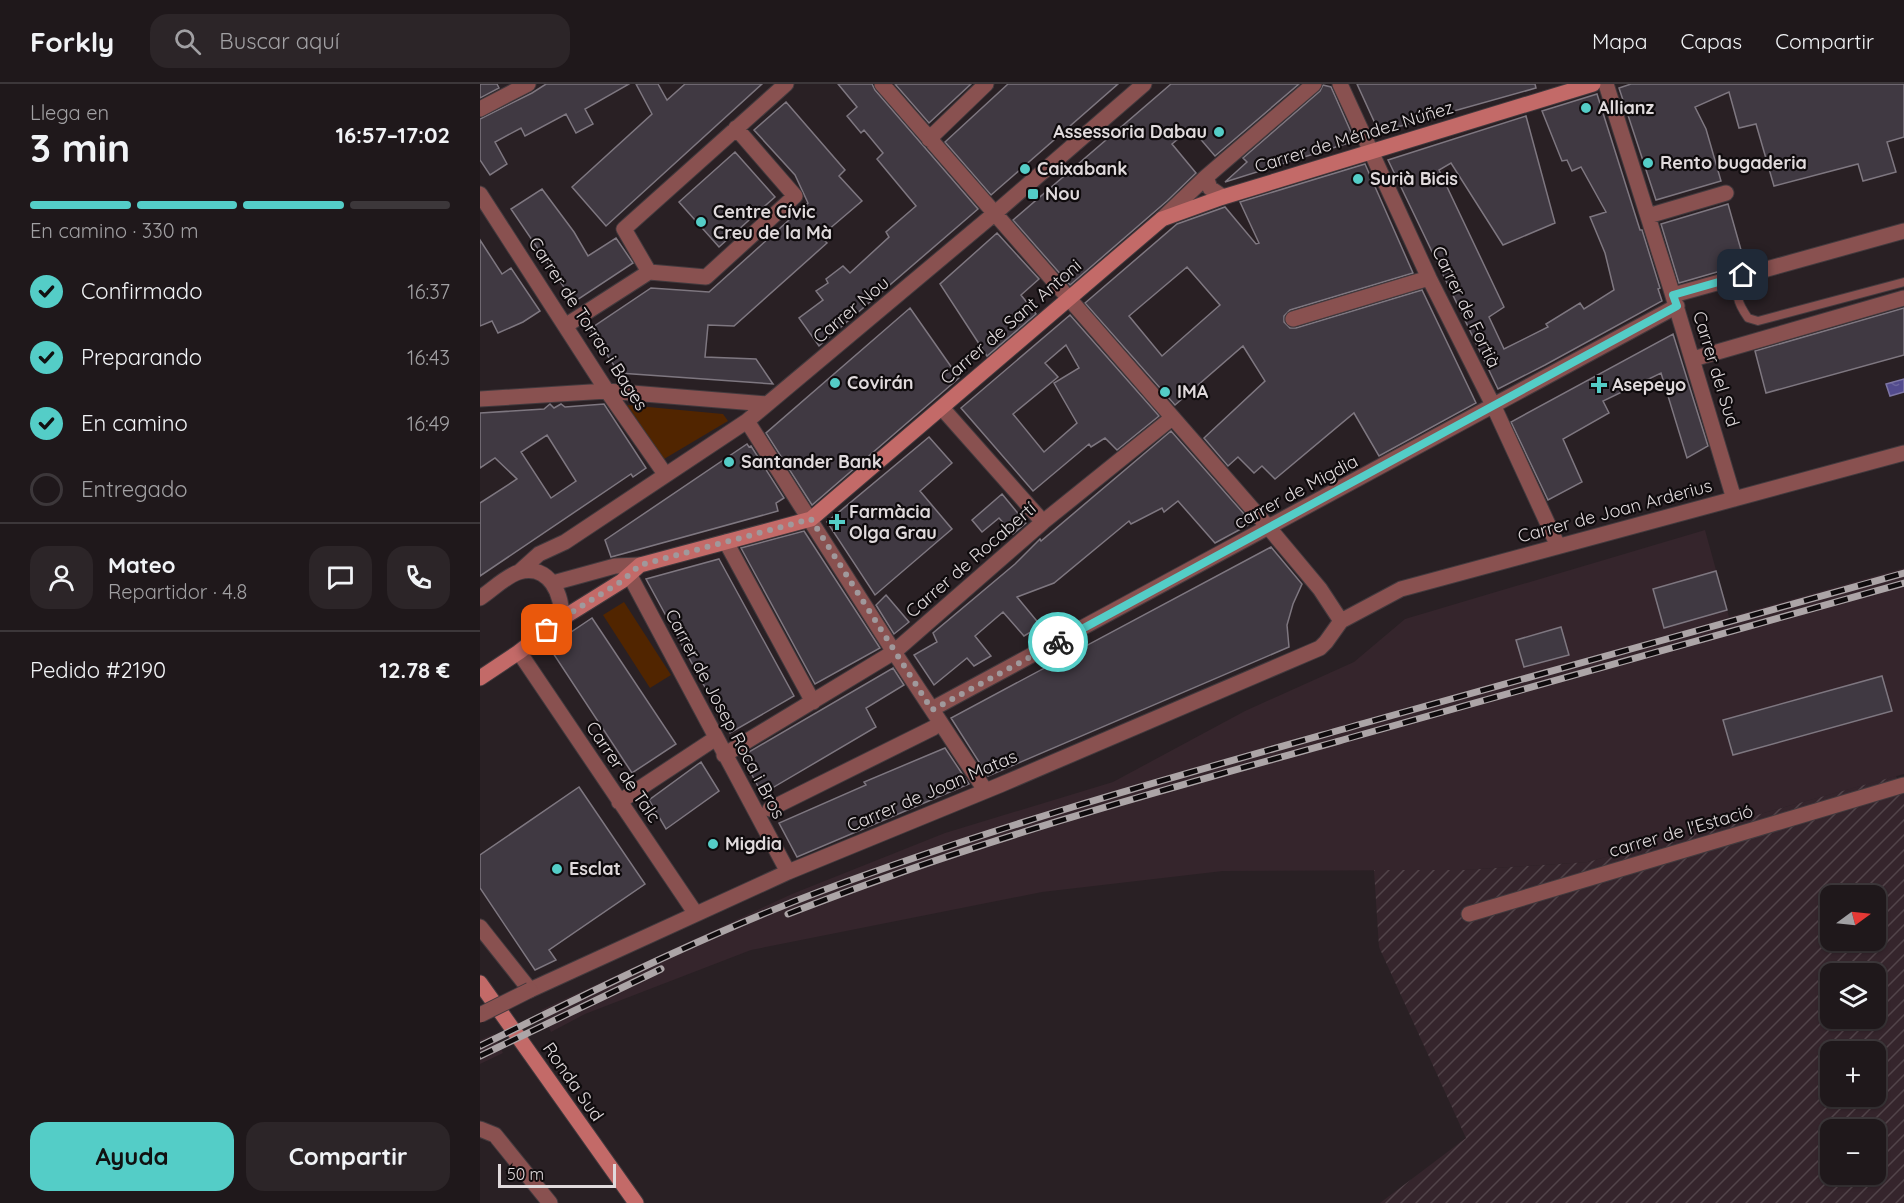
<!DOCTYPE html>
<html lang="es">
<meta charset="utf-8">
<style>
:root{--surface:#1f181b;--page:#2c2528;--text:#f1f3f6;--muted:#a1a0a3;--line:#3c373a;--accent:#54cdc7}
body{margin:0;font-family:Quicksand,sans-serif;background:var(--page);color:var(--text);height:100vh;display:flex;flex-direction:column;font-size:22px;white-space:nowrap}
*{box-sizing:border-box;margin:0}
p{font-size:20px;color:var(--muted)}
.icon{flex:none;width:33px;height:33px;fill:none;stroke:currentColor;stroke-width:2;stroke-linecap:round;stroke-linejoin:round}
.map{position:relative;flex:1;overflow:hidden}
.drawer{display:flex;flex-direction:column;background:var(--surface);width:480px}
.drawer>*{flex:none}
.needle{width:39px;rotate:75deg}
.buttons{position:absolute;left:1340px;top:801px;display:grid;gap:12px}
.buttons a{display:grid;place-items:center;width:66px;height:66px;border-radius:12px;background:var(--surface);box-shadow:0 2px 4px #0004,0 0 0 2px var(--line);font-size:30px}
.scale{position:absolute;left:18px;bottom:15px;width:118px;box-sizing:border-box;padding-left:6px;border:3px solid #e0dadc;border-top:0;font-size:16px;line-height:21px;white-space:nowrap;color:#e0dadc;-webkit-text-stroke:4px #0f0b0d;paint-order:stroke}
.pin{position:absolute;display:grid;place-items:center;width:51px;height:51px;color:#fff;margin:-26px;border-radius:12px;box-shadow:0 3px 9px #0006}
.courier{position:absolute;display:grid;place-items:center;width:60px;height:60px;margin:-30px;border:4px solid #54cdc7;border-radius:50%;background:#fff;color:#222;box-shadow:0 2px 8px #0007}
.overview em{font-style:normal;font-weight:700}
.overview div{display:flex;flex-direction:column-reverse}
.overview{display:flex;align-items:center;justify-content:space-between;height:102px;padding:0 30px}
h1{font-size:39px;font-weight:700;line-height:45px}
.bar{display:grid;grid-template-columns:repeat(4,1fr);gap:9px 6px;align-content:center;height:72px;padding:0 30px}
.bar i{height:8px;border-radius:4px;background:var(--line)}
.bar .active{background:var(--accent)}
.bar p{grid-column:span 4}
.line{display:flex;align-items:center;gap:15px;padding:0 30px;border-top:2px solid var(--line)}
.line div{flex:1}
.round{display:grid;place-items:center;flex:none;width:63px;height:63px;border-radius:18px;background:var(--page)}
ol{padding:0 30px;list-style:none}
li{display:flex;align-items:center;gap:18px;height:66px}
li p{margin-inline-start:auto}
li .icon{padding:6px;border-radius:50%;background:var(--accent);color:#111;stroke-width:4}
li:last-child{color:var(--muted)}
li i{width:33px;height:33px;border:3px solid var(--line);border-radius:50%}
.cta{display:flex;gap:12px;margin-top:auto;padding:12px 30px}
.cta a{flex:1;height:69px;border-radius:18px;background:var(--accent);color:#111;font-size:24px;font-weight:700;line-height:69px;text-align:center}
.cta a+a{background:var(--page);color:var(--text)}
header{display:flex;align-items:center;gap:36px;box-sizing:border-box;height:84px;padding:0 30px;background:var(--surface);border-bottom:2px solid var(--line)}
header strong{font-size:28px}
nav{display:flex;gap:33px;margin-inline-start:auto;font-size:21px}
.search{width:420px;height:54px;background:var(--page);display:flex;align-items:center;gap:15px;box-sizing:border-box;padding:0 21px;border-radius:18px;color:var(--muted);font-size:22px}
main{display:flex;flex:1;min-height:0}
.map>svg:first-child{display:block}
.built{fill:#35252c}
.industrial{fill:url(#industrial-furrows);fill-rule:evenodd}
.green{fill:#512500}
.water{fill:url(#water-ripples);stroke:#7d76a5;stroke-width:1.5}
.building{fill:#403942;stroke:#7e7780;stroke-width:1.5;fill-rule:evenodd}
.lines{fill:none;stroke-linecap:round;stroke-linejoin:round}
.lane-casing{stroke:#433a3e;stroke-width:10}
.street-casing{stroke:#433a3e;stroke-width:17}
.secondary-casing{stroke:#433a3e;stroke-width:17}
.lane{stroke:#895150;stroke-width:8}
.street{stroke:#895150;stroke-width:15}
.secondary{stroke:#c36a68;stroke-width:15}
.rail-casing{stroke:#aca5a7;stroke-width:7}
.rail{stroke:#0f0b0d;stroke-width:4.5;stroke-dasharray:14;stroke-linecap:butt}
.street-bridge-casing{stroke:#433a3e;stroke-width:17;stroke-linecap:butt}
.street-bridge{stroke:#895150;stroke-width:15}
.done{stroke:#a0999c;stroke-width:6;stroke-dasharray:0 10.8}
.route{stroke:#54cdc7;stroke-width:8}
.poi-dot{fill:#54cdc7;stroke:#0f0b0d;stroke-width:2}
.labels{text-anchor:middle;stroke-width:4.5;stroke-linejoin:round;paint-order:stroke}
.poi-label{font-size:18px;font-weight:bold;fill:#e0dadc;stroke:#0f0b0d;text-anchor:start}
.street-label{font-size:18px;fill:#e0dadc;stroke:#0f0b0d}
</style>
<header>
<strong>Forkly</strong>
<div class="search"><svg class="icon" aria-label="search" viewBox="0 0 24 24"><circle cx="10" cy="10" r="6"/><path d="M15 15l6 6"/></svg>Buscar aquí</div>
<nav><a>Mapa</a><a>Capas</a><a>Compartir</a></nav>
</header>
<main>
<section class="drawer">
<div class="overview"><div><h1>3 min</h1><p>Llega en</p></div><em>16:57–17:02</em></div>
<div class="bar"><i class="active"></i><i class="active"></i><i class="active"></i><i></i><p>En camino · 330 m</p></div>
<ol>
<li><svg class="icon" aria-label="check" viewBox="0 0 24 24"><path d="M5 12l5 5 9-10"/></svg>Confirmado<p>16:37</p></li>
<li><svg class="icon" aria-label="check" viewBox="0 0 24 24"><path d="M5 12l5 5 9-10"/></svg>Preparando<p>16:43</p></li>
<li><svg class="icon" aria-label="check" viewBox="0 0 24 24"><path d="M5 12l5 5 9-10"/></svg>En camino<p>16:49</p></li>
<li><i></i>Entregado</li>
</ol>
<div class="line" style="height:108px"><a class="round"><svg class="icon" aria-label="person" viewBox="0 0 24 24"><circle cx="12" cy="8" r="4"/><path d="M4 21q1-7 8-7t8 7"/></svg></a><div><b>Mateo</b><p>Repartidor · 4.8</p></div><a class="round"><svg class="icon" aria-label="chat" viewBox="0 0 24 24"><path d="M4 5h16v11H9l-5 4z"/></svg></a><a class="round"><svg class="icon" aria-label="phone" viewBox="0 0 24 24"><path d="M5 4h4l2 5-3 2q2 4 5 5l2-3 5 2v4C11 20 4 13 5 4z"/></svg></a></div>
<div class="line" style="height:78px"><div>Pedido #2190</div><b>12.78 €</b></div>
<div class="cta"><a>Ayuda</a><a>Compartir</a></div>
</section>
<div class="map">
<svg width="1424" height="1119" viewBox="0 0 1424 1119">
<defs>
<pattern id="industrial-furrows" width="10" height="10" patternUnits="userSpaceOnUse" patternTransform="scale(1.5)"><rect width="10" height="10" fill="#35252c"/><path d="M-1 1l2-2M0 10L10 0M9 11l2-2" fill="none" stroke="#52444a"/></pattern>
<pattern id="water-ripples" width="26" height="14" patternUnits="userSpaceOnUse" patternTransform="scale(1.5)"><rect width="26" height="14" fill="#524b8d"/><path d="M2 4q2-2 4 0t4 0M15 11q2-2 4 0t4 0" fill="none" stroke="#6b649c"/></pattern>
</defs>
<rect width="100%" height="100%" fill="#292024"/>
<!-- built -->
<path class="built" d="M1225,446L1249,533L1424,484V690L1108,778L985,786L743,787L562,808L271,866L105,930L71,948L61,926L312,810L465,749L633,698L765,627L874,578L925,535Z
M14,950L23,969L0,980V956Z"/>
<!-- industrial -->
<path class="industrial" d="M1416,692L1424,710V1119H900L986,1054L899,863L894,786H985L1108,778ZM1350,812H1395V856H1350ZM1350,890H1395V934H1350ZM1350,968H1395V1012H1350ZM1350,1046H1395V1090H1350Z"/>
<!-- green -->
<path class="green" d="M147,321L243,330L248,337L184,375Z
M144,518L191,591L170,604L123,531Z"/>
<!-- water -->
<path class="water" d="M1424,295V308L1410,312L1406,300Z"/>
<!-- building -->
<path class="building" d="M0,0H17L19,4L0,14Z
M66,0H149L105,25L113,40L96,49L86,30L45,52L41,44L15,58L27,80L10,91L0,76V35L52,9Z
M156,0H178L187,16L205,0H282L126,142L92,103L172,30Z
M358,0H392L395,6L498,125L339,262L319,234L343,216L336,207L348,199L346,195L363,182L370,189L409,153L406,148L436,122L397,75L403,69L384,46L381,49L367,32L377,23Z
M415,0H491L449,39Z
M528,0H638L511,111L465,58Z
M691,0H819L735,72L711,44L692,60L716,89L687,117L590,201L533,136Z
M877,0H1055L1056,4L899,48Z
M1151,0H1424V53L1407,58L1416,88L1383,97L1378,80L1294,102L1276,40L1259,44L1249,8L1215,23L1226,45L1241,97L1176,116L1139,4Z
M843,1L851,3L875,57L745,98L767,78L763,74L840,7Z
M1117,10L1160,146H1162L1180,204L1178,205L1182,217L1065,281L1018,305L908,76L1046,32L1075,139L1023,161L971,79L959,86L1024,223L1009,233L1024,265L1068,243L1066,240L1100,219L1104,225L1134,206L1125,169L1110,133L1126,128L1101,83L1092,87L1087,76L1082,77L1062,27Z
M306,18L365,86L359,92L382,117L341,152L347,159L254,242L228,241L225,273L276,275L293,300L139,289L110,245L171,204L229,208L328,119L315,91L274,46Z
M255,68L295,113L239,163L199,118Z
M885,80L933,189L810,226L804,232V238L810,244H816L942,206L996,319L899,372L874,329L795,395L782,382L774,389L758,373L748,382L724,354L785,297L763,262L695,321L605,219L697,140L745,123L776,160L779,159L760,118ZM707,183L740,221L682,272L649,232Z
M62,105L94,148L108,172L136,154L153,179L94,218L31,125Z
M1248,120L1265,180L1199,199L1181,140Z
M517,149L559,195L541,211L556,230L507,272L460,200Z
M0,156L22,190L31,184L60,227L43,238L18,249L12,237L0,242Z
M430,224L479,294L332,421L286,349Z
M1424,224V271L1286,309L1275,267Z
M590,231L679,332L637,366L625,354L611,363L609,360L553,407L481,324ZM586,261L599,284L574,299L597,339L564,368L533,330L578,293L565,279Z
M1193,250L1228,362L1207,374L1181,289L1123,317L1129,329L1083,355L1102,398L1068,416L1031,338Z
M70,320L74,324L81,320L85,323L124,320L166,384L153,393L151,390L0,492V419L37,395L15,374L0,384V329L64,325ZM67,351L96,397L71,414L41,368Z
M691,347L772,439L735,459L698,417L684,428L682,424L651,440L649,437L574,499L537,513L561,542L544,552L523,528L495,552L511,572L494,582L487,574L454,601L434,571L457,558L453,549L535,480L560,455L561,457Z
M449,353L472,379L440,407L472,445L395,511L347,438Z
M267,360L269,363L271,362L304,414L296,419L298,427L131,473L125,456Z
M522,410L546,439L533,450L519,434L502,448L492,436Z
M324,447L400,564L335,600L261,464Z
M791,463L822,500L813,520L807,541L809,563L508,692L471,634Z
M239,475L314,612L250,649L166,495Z
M1236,487L1247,526L1184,544L1173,505Z
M406,511L429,538L414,550L396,521Z
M112,534L196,660L152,689L69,563Z
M1081,543L1089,571L1044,583L1036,556Z
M413,584L424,601L386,624L396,643L282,710L262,672Z
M1402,592L1412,627L1253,671L1243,636Z
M465,664L489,700L317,773L299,739L386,701L384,698Z
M221,678L239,707L186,745L169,716Z
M99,703L165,800L69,866L76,876L55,886L0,804V771Z"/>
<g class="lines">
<!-- lane casing -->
<g class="lane-casing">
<path id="lane" d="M1263,192C1254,210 1257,218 1268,234L1278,237L1424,198"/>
</g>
<!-- street casing -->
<g class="street-casing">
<path id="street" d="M402,0L789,444L840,505L861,537
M860,0L949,194L1014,323L1078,462
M1126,0L1190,202L1254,415
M0,25L48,0
M449,55L506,0
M726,93L730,104L743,113
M0,110L127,307L185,390
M1168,132L1246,109
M682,135L726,93L834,0
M169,188L226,193L315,112L256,44
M169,188L144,145L306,0
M1193,211L1424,147
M813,235L949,194
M85,242L169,188
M1213,275L1424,214
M0,315L127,307L287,320
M462,324L563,438
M267,337L414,568L505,706
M246,458L333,618
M39,488L59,470L85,458L267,337L514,130L664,0
M149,490L308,788
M73,499L135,482L160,481
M0,514C12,506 26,492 39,488C69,479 84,512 81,535
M39,568L216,830
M452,625L1197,222
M244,671L414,568L563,438L692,334
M139,718L236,654
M290,725L453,644
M989,830L1424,701
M0,843L50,906L308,788L520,701L840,564L846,558L861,537L921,505L1424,369
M0,1045L15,1051L70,1119"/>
</g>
<!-- secondary casing -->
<g class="secondary-casing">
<path id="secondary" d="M0,594L39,568L81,535L142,497L160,481L331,435L682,135L743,113L1113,0
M0,899L156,1119"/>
</g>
<!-- lane -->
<use href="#lane" class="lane"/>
<!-- street -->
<use href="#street" class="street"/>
<!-- secondary -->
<use href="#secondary" class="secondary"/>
<!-- rail casing -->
<g class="rail-casing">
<path id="rail" d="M308,830C489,759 678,707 866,655C1052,603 1238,551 1424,499
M0,962C113,907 226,850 344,806C521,740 704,690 885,639C1065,589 1244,539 1424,489
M0,972L181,885"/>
</g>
<!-- rail -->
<use href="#rail" class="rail"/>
<!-- street-bridge casing -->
<g class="street-bridge-casing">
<path id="street-bridge" d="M0,931L50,906"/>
</g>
<!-- street-bridge -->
<use href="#street-bridge" class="street-bridge"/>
</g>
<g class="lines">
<!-- done -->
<path class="done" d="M67,546L81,535L142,497L160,481L331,435L452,626L578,558"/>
<!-- route -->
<path class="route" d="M578,558L1197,222L1193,211L1263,191"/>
</g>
<!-- markers -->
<g class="poi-dot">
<circle cx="1106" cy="24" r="6"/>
<circle cx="739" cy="48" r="6"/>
<circle cx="1168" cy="79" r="6"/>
<circle cx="545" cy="85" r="6"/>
<circle cx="878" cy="95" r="6"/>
<rect x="547" y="104" width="12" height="12" rx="3"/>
<circle cx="221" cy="138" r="6"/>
<circle cx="355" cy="299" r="6"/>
<path d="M1116 292h6v6h6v6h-6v6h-6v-6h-6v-6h6z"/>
<circle cx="685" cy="308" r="6"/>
<circle cx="249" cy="378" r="6"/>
<path d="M354 429h6v6h6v6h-6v6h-6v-6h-6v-6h6z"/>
<circle cx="233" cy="760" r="6"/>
<circle cx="77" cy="785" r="6"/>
</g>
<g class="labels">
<!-- poi labels -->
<g class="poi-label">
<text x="1118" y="30">Allianz</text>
<text x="727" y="54" text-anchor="end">Assessoria Dabau</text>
<text x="1180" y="85">Rento bugaderia</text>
<text x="557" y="91">Caixabank</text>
<text x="890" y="101">Surià Bicis</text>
<text x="565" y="116">Nou</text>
<text x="233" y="134">Centre Cívic<tspan x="233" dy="21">Creu de la Mà</tspan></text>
<text x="367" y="305">Covirán</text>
<text x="1132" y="307">Asepeyo</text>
<text x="697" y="314">IMA</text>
<text x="261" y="384">Santander Bank</text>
<text x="369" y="434">Farmàcia<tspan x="369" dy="21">Olga Grau</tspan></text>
<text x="245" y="766">Migdia</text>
<text x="89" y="791">Esclat</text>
</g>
<!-- street labels -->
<g class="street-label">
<text transform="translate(874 53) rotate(-17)" y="6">Carrer de Méndez Núñez</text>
<text transform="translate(986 223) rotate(64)" y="6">Carrer de Fortià</text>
<text transform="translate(371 226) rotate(-40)" y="6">Carrer Nou</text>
<text transform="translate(531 238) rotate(-41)" y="6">Carrer de Sant Antoni</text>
<text transform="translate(108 240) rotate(57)" y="6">Carrer de Torras i Bages</text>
<text transform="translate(1236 285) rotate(73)" y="6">Carrer del Sud</text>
<text transform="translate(816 408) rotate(-28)" y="6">carrer de Migdia</text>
<text transform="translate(1135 427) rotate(-15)" y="6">Carrer de Joan Arderius</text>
<text transform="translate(491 476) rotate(-41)" y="6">Carrer de Rocabertí</text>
<text transform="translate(245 630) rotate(62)" y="6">Carrer de Josep Roca i Bros</text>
<text transform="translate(143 688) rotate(56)" y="6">Carrer de Talc</text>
<text transform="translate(452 707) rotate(-23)" y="6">Carrer de Joan Matas</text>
<text transform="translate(1201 747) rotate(-16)" y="6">carrer de l'Estació</text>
<text transform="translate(93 998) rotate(55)" y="6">Ronda Sud</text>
</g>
</g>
</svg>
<div class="buttons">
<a><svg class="needle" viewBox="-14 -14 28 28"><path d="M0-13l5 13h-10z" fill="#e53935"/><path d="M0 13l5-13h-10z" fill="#a1a0a3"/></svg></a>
<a><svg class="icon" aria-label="layers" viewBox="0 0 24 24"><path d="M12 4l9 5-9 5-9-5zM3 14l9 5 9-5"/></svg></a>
<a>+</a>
<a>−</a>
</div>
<div class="scale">50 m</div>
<div class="pin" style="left:67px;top:546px;background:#ea580c"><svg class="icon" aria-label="bag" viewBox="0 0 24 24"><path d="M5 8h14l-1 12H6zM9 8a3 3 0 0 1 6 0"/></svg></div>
<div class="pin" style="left:1263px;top:191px;background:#1f2937"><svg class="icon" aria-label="home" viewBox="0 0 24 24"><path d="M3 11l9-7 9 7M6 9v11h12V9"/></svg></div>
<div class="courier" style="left:578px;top:558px"><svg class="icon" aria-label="bike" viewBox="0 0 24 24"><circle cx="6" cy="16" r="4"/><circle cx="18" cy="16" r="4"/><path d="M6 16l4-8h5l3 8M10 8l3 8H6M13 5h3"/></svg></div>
</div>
</main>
